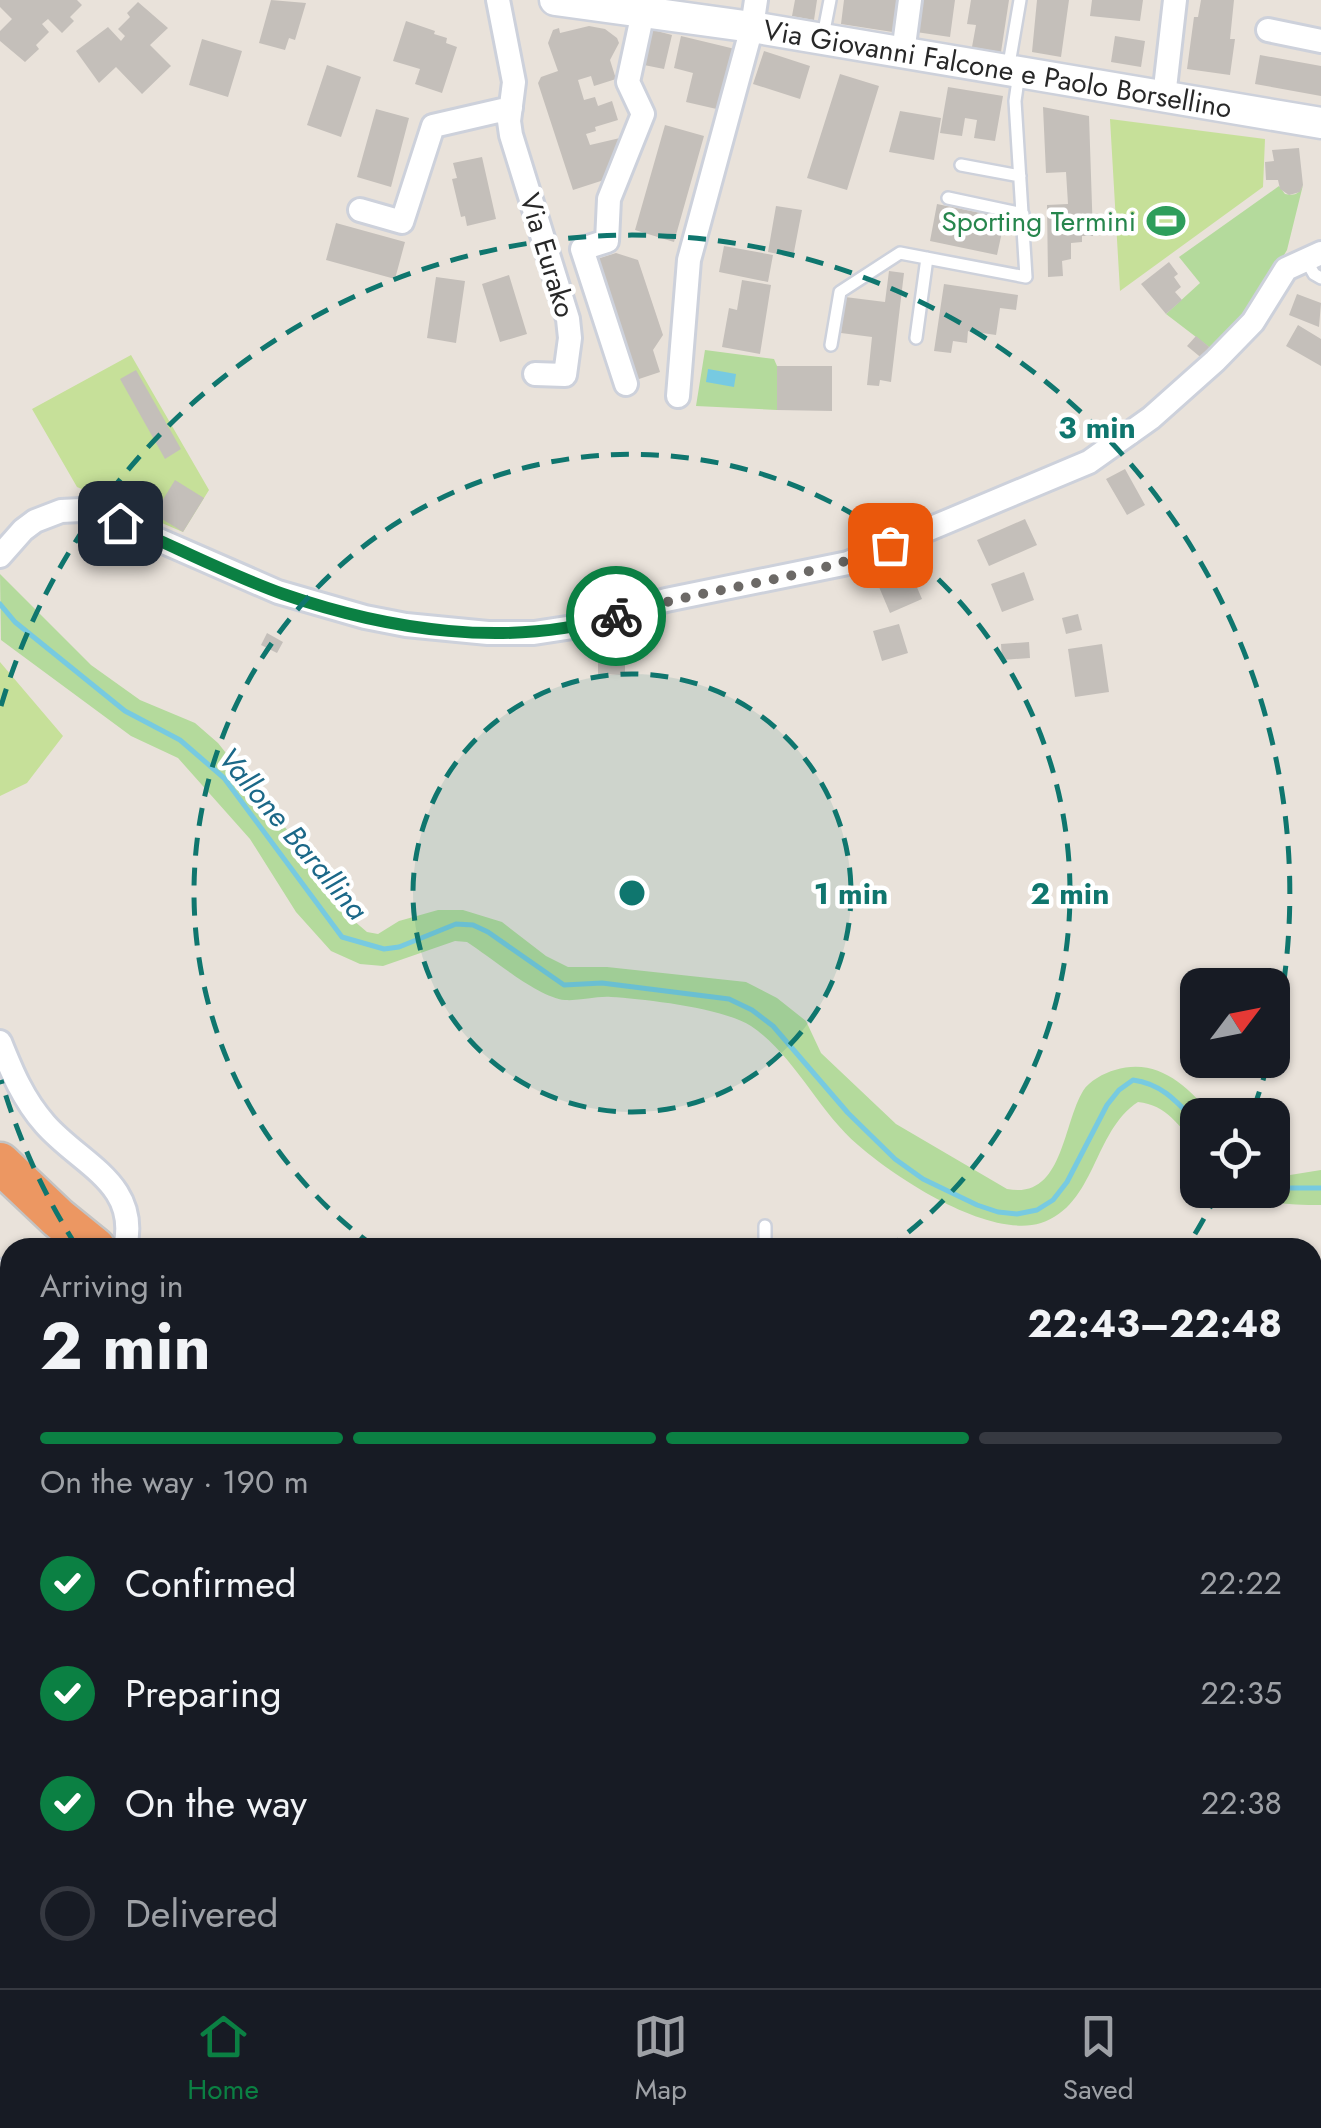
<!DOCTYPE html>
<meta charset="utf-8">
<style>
:root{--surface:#171b24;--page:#20242c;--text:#f1f3f6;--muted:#9ea1a6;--line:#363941;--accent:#0b8043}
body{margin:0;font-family:Jost,sans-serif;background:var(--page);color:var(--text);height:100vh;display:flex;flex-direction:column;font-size:38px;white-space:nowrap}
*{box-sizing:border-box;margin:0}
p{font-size:32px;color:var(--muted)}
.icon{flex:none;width:55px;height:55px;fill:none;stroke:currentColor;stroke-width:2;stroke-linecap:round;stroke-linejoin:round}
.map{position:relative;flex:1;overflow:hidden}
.panel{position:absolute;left:0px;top:1238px;width:1322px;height:752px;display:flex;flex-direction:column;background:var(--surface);border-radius:30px 30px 0 0;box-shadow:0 2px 8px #0004}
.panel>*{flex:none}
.needle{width:65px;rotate:58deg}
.controls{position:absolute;left:1180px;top:968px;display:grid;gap:20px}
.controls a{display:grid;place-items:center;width:110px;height:110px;border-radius:20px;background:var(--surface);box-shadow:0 2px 8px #0004;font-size:50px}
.pin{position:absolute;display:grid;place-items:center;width:85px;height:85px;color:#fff;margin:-42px;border-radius:20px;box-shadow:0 5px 15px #0006}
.courier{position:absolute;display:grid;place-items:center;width:100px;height:100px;margin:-50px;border:8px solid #0b8043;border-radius:50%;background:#fff;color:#222;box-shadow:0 2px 12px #0007}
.summary em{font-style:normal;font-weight:700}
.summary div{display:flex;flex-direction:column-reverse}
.summary{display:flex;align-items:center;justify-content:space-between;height:170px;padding:0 40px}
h1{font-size:65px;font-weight:700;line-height:75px}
.bar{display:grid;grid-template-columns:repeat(4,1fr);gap:15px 10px;align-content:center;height:120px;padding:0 40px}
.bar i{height:12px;border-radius:8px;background:var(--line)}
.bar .active{background:var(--accent)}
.bar p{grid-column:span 4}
ol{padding:0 40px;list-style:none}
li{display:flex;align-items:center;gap:30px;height:110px}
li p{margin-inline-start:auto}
li .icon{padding:10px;border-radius:50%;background:var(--accent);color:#fff;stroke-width:4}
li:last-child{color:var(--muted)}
li i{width:55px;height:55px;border:5px solid var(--line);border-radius:50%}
.menu{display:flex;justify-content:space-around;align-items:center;height:140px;border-top:2px solid var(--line);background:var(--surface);font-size:28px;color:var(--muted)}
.menu a{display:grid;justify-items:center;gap:5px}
.menu .active{color:var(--accent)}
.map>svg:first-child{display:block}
.green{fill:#b4da9c}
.pitch{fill:#c6e099}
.water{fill:#77cae1}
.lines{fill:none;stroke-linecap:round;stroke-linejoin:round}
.stream{stroke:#77cae1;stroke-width:5}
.building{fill:#c4bfba}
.service-casing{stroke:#cdd1db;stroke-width:16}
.minor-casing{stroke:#cdd1db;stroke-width:28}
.secondary-casing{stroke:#cdd1db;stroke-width:35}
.motorway-casing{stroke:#c3c3c3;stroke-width:45}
.service{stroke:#fff;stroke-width:11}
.minor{stroke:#fff;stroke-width:22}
.secondary{stroke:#fff;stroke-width:30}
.motorway{stroke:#ec9762;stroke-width:40}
.done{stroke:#6c6966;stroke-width:10;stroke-dasharray:0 18}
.route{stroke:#0b8043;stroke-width:12}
.ring{fill:none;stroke:#0f766e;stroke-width:5;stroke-dasharray:18 12}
.labels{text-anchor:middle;stroke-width:9;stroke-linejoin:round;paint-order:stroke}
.street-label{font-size:28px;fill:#282828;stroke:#fff}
.leisure-label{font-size:28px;fill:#27864d;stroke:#fff;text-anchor:end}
.water-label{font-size:30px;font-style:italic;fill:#1b6888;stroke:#fff}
.centre{fill:#0f766e;stroke:#fff;stroke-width:5}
.ring-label{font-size:30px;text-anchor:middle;font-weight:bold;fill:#0f766e;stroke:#fff;stroke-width:9;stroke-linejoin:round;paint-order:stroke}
</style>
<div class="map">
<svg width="1321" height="1988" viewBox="0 0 1321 1988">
<rect width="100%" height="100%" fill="#e9e2da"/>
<!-- green -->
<path class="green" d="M1303,185L1287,250L1259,297L1213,350L1166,314L1200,283L1179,257L1279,186L1285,194C1295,196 1299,194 1303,185Z
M705,350L774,359L777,366V410L696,406Z
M0,574L91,665L140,700L195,723L218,743L296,841L353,920L367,932L378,934L399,921L438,910H463L502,922L546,956L568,967H607L746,982L777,998L806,1021L821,1053L896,1124L1007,1189C1063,1200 1062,1126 1083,1091C1089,1081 1104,1073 1115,1070C1157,1057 1186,1085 1212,1115H1198L1197,1147C1179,1126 1167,1105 1138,1102C1093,1131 1096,1205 1041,1223C989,1239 897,1179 858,1145C818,1111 795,1056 751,1026C723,1008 645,999 611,997C596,996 580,1001 565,1000C537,997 492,958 467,942L455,941L383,966L360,964L331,951L296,912L250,839L178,758L131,736L1,640Z
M1273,1168L1290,1175L1321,1170V1205C1295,1205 1265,1205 1242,1190H1272Z"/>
<!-- pitch -->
<path class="pitch" d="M1110,119L1265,139L1263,187L1120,291Z
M131,355L209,490L183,532L77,487L32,409Z
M0,662L63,736L27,783L0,796Z"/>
<!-- water -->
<path class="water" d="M708,369L736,374L734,387L706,382Z"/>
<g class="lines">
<!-- stream -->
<path class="stream" d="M0,604L15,622L125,711L180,740L224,778L342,937L384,949L399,947L456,924L473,925L488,932L564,985L602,983L729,999L752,1010L773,1026L848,1113L895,1159L923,1179L977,1205L998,1212L1017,1214L1037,1210L1053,1200L1067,1182L1107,1105L1119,1090L1133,1080C1163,1084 1178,1103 1198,1124
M1272,1184L1283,1188H1321"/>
</g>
<!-- building -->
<path class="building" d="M0,0H77L82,5L70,17L74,21L62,33L48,19L42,24L49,32L36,45L39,49L25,62L0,41V31L12,19L0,7Z
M271,0L306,3L295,40L289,38L285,50L259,43Z
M795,0H817L814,20L792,16Z
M844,0H903L899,33L841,24Z
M921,0H955L950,37L916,32Z
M971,0H1009L1001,52L972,47L976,25L967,24Z
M1037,0H1069L1061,57L1032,52Z
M1092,0H1143L1140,21L1090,16Z
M1201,0H1234L1230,39H1235L1230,75L1187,69L1194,17H1198Z
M138,2L168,28L150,45L171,66L142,94L116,67L99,83L76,51L108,27L121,41L125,36L118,29L130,17L127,13Z
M406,21L435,31L434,34L447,38L446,43L457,47L442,93L415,84L420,69L393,61Z
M589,26L605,29L617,38L619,43L610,60L616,79L594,86L591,76L578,80L584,100L595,97L598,106L612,101L618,120L595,127L596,131L586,134L590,145L620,138L624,149L607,179L573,190L538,83L541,77L558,71L548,43L553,30L559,28L560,33Z
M653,30L672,35L664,69L644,65Z
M681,36L735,49L721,110L686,102L693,73L674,68Z
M1115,36L1145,41L1141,67L1111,62Z
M202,39L242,51L228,97L189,85Z
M764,51L810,66L800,99L753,84Z
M1260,55L1321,66V96L1255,84Z
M327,65L361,77L341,137L307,125Z
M840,74L879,86L847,190L807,178Z
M948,87L1003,96L995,141L974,138L977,120L965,118L962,136L940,133Z
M1043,107L1089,116L1093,236H1082V242L1071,243V259L1062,261L1063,276L1048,277L1047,205L1068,204L1066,172L1046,173Z
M376,109L409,118L391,187L357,177Z
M900,111L941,118L934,160L889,152Z
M665,125L704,136L674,242L635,230Z
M1299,148L1303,185L1300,192L1289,195L1280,189L1278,180H1266L1265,162L1274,161L1272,150Z
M482,157L496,219L467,226L465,216L461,217L452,179L457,178L453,163Z
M937,204L1005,218L997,255L930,241Z
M776,206L802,210L793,257L768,252Z
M336,223L405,242L395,279L326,260Z
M724,246L773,255L768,282L719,272Z
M616,253L638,260L663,335L653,350L660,372L636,380L597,259Z
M1169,262L1178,274L1174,277L1181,287L1175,292L1182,300L1166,314L1141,284Z
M889,271L904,273L891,382L880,380L879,386L867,385L872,337L841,333L845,297L885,302Z
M509,275L527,334L500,342L482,284Z
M436,277L465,281L456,343L427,338Z
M742,280L771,285L760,354L722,347L729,308L737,310Z
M944,284L1018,295L1016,310L1000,308L996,335L968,331L967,343L953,341L951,353L934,351Z
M1297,294L1321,303L1319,327L1289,315Z
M1298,325L1321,339V366L1286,346Z
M1196,336L1213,350L1204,360L1187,346Z
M777,366H832V411L777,410Z
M136,370L181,449L165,459L120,379Z
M1125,469L1145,505L1127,515L1106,479Z
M175,480L204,498L183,532L154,514Z
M1025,519L1037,545L989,566L977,540Z
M906,562L922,599L890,613L874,575Z
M1024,572L1034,600L1002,612L991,584Z
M1078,614L1082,630L1066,634L1062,618Z
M899,624L908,653L882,661L873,631Z
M267,633L283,642L277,653L261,645Z
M1029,642L1030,658L1002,660L1001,644Z
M598,643L625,644V675L598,674Z
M1102,644L1109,692L1075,697L1068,649Z
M1321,1651V1780L1312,1775V1700L1321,1686L1312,1681V1665Z"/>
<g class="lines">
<!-- service casing -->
<g class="service-casing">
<path id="service" d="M823,36L830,0
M1008,70L1020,0
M961,165L1020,176
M948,198L1023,214
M1306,260L1314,274L1321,278
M916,338L927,258
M831,345L840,292L900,253L1026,277L1015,101L1019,73
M765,1248V1226
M1312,1605L1321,1610
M1312,1789L1321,1793
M1312,1865L1321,1877"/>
</g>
<!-- minor casing -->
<g class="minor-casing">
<path id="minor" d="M498,0L514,82L509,121L511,135L568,319L570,338L565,375L535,374
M1268,30L1321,41
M903,53L910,0
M1164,97L1175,0
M360,210L402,222L433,126L511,108
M626,384L582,249L607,241L609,199L643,114L628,82L643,12
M678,396L689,260L752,27L756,0
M0,556L23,530L35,521L61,511L81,510L120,523L278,592L365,617L406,625L488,633H534L573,627L666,600L848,563L1089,462L1151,418L1215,361L1253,322L1286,269L1321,253
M0,1042C12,1072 23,1099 45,1124C81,1165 140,1183 125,1248
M0,1271L10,1281"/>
</g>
<!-- secondary casing -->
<g class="secondary-casing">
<g id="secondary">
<path id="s1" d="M555,0L752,27L1321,123"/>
</g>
</g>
<!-- motorway casing -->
<g class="motorway-casing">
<path id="motorway" d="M0,1163L58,1218L95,1248
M929,1980L938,1988
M970,1980L978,1988"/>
</g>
<!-- service -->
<use href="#service" class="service"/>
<!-- minor -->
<use href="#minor" class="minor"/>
<!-- secondary -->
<use href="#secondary" class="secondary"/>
<!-- motorway -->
<use href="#motorway" class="motorway"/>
</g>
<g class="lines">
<!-- done -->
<path class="done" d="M616,616C706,587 802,582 890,545"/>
<!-- route -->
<path class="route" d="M120,523C174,546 227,574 283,594C387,630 509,649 616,616"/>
</g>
<!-- distance rings -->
<circle cx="632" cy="893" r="219" fill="#0f766e" fill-opacity=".12"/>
<g class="ring">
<circle cx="632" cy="893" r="219"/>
<path d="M375 1247A438 438 0 1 1 889 1247"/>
<path d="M1268 1063A658 658 0 0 1 1252 1113M1218 1192A658 658 0 0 1 1187 1247M77 1247A658 658 0 0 1 1 1080M1 706A658 658 0 0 1 1273 1041"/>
</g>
<!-- icons -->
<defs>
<g id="stadium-bare" transform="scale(3)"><path d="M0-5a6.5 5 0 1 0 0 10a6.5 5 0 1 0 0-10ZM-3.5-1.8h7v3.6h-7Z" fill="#2e9e5b" stroke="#fff" stroke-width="2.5" paint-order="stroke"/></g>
</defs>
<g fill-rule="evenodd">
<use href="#stadium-bare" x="1166" y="221"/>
</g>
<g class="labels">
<!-- street labels -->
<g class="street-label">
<text dy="10" stroke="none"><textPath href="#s1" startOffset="448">Via Giovanni Falcone e Paolo Borsellino</textPath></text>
<text transform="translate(548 255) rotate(73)" y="10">Via Eurako</text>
</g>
<!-- leisure labels -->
<g class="leisure-label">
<text x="1136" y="231">Sporting Termini</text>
</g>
<!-- water labels -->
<g class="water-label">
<text transform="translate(293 834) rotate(50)" y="10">Vallone Barallina</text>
</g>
</g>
<circle cx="632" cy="893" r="15" class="centre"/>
<g class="ring-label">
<text x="1097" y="438">3 min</text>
<text x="851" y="904">1 min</text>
<text x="1070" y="904">2 min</text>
</g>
</svg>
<div class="controls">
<a><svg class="needle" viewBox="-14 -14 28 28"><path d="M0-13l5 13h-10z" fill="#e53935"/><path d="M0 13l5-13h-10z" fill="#9ea1a6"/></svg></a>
<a><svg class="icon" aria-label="locate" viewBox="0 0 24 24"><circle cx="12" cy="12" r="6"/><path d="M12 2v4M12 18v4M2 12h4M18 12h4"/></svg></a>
</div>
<div class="pin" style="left:890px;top:545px;background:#ea580c"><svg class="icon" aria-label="bag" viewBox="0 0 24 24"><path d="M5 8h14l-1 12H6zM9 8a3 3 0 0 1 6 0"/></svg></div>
<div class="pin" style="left:120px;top:523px;background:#1f2937"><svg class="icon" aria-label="home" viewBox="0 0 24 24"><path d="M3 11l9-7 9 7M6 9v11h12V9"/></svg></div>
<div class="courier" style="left:616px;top:616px"><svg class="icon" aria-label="bike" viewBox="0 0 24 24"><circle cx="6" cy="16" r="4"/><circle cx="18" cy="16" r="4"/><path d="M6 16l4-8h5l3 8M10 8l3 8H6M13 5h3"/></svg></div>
<section class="panel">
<div class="summary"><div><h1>2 min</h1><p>Arriving in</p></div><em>22:43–22:48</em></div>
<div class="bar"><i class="active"></i><i class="active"></i><i class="active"></i><i></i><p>On the way · 190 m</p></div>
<ol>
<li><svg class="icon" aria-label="check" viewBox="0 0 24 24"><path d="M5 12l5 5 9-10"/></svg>Confirmed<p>22:22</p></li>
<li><svg class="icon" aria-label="check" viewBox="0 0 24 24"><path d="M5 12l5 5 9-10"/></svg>Preparing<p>22:35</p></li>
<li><svg class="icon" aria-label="check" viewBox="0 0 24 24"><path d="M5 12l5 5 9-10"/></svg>On the way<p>22:38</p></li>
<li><i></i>Delivered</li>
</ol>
</section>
</div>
<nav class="menu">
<a class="active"><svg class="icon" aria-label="home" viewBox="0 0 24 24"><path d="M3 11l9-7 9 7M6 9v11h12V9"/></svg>Home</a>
<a><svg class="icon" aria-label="map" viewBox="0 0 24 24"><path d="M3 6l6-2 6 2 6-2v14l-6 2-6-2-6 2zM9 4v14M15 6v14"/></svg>Map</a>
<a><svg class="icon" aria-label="saved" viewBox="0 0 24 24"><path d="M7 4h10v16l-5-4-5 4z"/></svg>Saved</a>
</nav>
